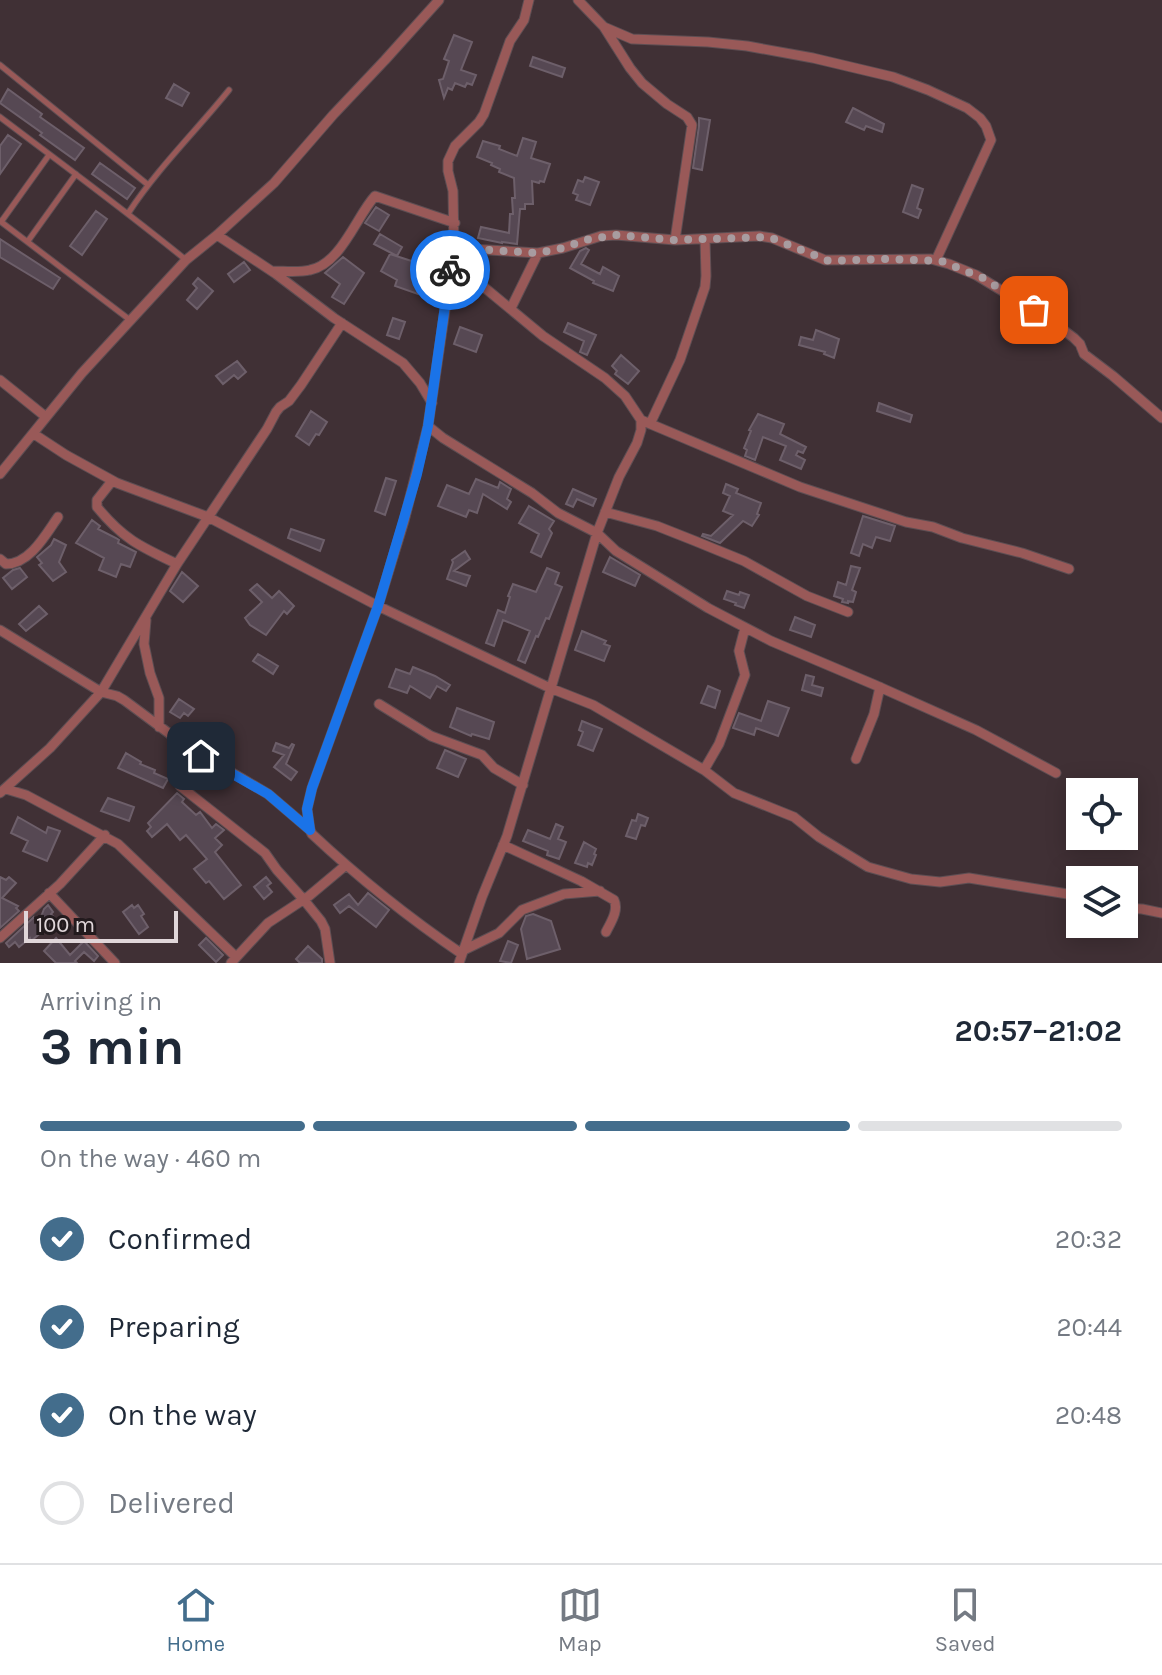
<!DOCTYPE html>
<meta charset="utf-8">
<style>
:root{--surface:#fff;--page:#f6f6f7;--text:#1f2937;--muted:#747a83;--line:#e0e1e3;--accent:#436d8c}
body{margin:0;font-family:Karla,sans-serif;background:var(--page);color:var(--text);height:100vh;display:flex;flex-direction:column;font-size:30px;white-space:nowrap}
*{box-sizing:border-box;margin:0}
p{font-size:26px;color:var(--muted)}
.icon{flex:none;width:44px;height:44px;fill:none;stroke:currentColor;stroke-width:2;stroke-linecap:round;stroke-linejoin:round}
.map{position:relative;height:963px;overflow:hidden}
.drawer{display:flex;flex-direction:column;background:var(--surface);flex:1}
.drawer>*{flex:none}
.fabs{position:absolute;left:1066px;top:778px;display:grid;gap:16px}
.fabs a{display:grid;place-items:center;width:72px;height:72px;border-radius:0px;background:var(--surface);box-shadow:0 4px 20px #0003;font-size:40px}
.scale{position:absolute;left:24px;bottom:20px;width:154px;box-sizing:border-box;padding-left:8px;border:4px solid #e0d6d9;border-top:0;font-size:22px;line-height:28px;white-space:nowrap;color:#e0d6d9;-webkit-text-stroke:6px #221a1d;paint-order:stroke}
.pin{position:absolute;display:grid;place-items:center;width:68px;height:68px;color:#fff;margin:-34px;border-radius:16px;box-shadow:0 4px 12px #0006}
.courier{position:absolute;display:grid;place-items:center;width:80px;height:80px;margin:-40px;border:6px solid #1a73e8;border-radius:50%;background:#fff;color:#222;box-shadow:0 2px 10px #0007}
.headline em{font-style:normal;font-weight:700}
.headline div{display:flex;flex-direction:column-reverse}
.headline{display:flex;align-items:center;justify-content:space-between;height:136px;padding:0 40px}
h1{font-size:52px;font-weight:700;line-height:60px}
.bar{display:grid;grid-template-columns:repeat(4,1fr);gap:12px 8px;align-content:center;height:96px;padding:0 40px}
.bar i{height:10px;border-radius:6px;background:var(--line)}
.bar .on{background:var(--accent)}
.bar p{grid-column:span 4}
ol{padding:0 40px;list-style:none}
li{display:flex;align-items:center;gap:24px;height:88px}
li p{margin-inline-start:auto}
li .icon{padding:8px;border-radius:50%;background:var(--accent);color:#fff;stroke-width:4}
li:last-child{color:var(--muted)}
li i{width:44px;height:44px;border:4px solid var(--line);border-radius:50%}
.tab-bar{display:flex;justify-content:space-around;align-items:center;height:112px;border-top:2px solid var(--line);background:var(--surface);font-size:22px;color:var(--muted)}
.tab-bar a{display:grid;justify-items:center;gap:4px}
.tab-bar .on{color:var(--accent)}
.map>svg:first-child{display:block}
.building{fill:#564853;stroke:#6d5f6a;stroke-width:2}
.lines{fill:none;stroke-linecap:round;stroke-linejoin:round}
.service-casing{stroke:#5d4e53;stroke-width:7}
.minor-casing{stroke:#5d4e53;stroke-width:11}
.service{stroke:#995958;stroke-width:5}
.minor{stroke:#995958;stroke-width:9}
.done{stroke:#a89ca0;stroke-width:8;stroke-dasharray:0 14.4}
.route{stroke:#1a73e8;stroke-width:10}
</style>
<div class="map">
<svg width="1162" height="963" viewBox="0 0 1162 963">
<rect width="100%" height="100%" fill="#403035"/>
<!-- building -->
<path class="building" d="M454,35L472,42L461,70L476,75L472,85L467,83L465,87L455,83L452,90L448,88L444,98L439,80L443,79L449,61L444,59Z
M533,57L565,68L562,77L530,66Z
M174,84L189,93L182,106L166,98Z
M8,89L42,114L40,117L84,148L75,160L40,135L42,133L0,103Z
M853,108L884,124L882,132L866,126L864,130L846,122Z
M699,118L710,120L702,170L693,168L699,126Z
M8,135L21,144L0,174V146Z
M523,138L536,142L531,158L550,164L544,182L540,181L539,183L532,181L533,204H525V209H520L517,244L502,242V243L478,238L481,227L509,233L510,214H513L512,198H515L514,178L499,172L500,169L491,165L492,163L477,157L483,141L500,146L499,149L517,156Z
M100,163L135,188L127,199L92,174Z
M585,177L599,182L590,205L576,200L578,195L573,193L578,180L583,182Z
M912,185L923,189L917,208L921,210L918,218L903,212Z
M376,207L389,215L379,231L365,223Z
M96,211L107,219L82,255L70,246Z
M380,234L402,247L397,256L374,244Z
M0,239L60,278L53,289L0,257Z
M586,248L589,250L581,264L600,274L603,267L619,276L613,291L593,283L594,281L570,268L580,251Z
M390,254L427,266L418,294L395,286L397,280L381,271Z
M343,257L364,273L344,304L332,297L340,284L325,273Z
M244,262L250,270L234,282L228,274Z
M198,278L213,291L197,309L187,300L197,288L193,284Z
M393,318L405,322L399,339L387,335Z
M568,323L596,335L587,355L580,352L584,341L564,332Z
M460,327L482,335L476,352L454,344Z
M816,330L839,339L834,358L824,354L825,352L799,345L801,337L813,340Z
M621,355L639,371L628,384L615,374L617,371L612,366Z
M237,361L246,372L238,379L234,375L223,384L216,376Z
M879,403L912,415L910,422L877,411Z
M311,411L327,422L319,435L316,434L309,445L296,436Z
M758,414L784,424L780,434L806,447L803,453L798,451L796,455L805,460L801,469L780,460L786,446L763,437L755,460L745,456L747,450L744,448L751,431L749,430Z
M386,478L396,481L385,515L375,511Z
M476,479L498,488L500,482L511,489L507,499L511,502L507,509L483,494L477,513L469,510L466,517L438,506L447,485L469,494Z
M726,484L738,489L736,493L761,503L757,514L759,515L752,526L743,521L720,543L702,536L703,534L711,536L733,515L723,511L730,496L723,493Z
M573,489L596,499L593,506L577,499L573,507L566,504Z
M529,506L554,521L549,529L552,533L541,557L531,552L539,534L519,523Z
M863,516L895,526L890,541L876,537L872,548L863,544L859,556L851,553Z
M92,520L100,526L98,529L116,538L119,540L118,543L136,552L130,567L121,564L116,577L99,570L104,558L76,543Z
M291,529L324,540L320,551L288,538Z
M54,539L66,545L59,562L66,572L53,581L39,565L42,563L37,557L51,545Z
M465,551L470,559L454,571L470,576L466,586L447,579L453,562L452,560Z
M610,557L640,575L635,586L603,572Z
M851,566L860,568L852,590L856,592L853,602L848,601V603L842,602L843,599L834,596L838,582L846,585Z
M20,568L27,577L12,589L3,578L13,570Z
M547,568L559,573L555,584L562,587L549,619L546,618L538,637L536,636L525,663L518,660L530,631L503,620L494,646L486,643L498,610L505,613L510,597L508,596L513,584L536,592Z
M182,572L198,586L183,602L170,591Z
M257,584L272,598L279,591L294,606L287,614L284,611L266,635L250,625L245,618L262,602L250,590Z
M727,591L739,595L740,592L749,595L744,608L735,605L736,603L724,599Z
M39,606L47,614L26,631L19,624Z
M795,617L815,625L811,637L790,630Z
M582,631L606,641L604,644L610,646L604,661L575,650Z
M258,654L278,666L273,674L253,661Z
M413,667L435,676L450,685L446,691L437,686L430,698L410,686L407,693L389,687L396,669L410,674Z
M806,675L814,677L812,685L823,688L821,696L802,690Z
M708,686L720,691L715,708L701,703Z
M179,699L194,709L188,716L184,713L180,718L170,712Z
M768,701L789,708L778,736L756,728L754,735L733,728L739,713L761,721Z
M457,708L494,722L489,739L472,734L471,736L450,727Z
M582,721L602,729L593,751L578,745L583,732L579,730Z
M276,743L289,748L292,744L294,745L286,764L297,772L291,780L274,767L284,755L273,751Z
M445,750L466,759L458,777L437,768Z
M126,753L141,762L140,764L155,770L154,773L168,779L163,788L118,768Z
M177,793L184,799L182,802L196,815L200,812L212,828L216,824L224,830L215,838L222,845L215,852L241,885L224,899L209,881L206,883L194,869L207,859L186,835L180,840L167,824L152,837L147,831L151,827L148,823Z
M108,798L134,807L129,821L101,811Z
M638,814L648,818L645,826L641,825L636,839L626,836L632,820L636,821Z
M18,817L46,833L48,827L60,831L47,861L23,851L28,841L11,833Z
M556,824L563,827L558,839L566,842L559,859L547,855L548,851L523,841L528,830L550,839Z
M584,842L596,849L594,854L596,855L592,865L588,863L587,867L575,863Z
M0,877L6,880L9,877L16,883L2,898L18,906L16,908L19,911L0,928Z
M266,877L271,883L267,886L272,892L264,899L254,887Z
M368,893L389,910L376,927L349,906L340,913L334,905L349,894L358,905Z
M48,905L53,912L51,914L56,920L31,941L30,938L19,947L15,942L9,947L6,943L34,917L39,922L44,909Z
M132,905L134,908L138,905L144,914L141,916L148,927L139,934L123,912Z
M533,914L551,921L560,949L527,959L521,929L526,916Z
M56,938L70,955L84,941L98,956L94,961L84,952L75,961L77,963H56L44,951Z
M206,938L223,955L216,962L199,945Z
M508,941L518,945L511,963L500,961Z
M308,946L322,959V963H300L296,959Z"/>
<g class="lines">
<!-- service casing -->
<g class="service-casing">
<path id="service" d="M0,65L147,184
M0,117C62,164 125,210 186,260
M129,212C158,168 196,131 229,90
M0,221L130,320
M1,222L49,155
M28,241L76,174"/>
</g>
<!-- minor casing -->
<g class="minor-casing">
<path id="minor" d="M578,0L604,27L630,68L642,83L667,104L687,117L692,125L675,240
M604,27L632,39L708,42L747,46L813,58L893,77L928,90L967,108L980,118L986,126L991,140L936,260
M217,235L276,274L334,318L403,363L420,383L432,403
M454,248L538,253L563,248L601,236L616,235L675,240L759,236L772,238L825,260L931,259L949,264L976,275L1050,320L1074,338L1080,344L1084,354L1113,376L1162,418
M450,269L479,283L543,336L605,378L625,396L641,420V430L637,443L619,477L597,533L507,836L482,897L459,963
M272,271C285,271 298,273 310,270C341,264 356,217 375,196L455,223
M511,308L538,253
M0,380L46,417
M641,420L800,487L906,522L933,527L962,538L1022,553L1069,569
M650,424L680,360L705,287L706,276L705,239
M428,426L443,438L532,493L558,513L597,533L616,551L708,608L771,641L875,685L976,730L1056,773
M34,434L66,455L117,483L208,517L378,606L550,688L593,705L704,770L734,793L794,817L819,837L868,867L911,879L940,882L969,878L1080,896
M0,474L82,373L186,260L217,235L274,183L333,115L385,60L439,0
M112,481L97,500V507C123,539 141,547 177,564
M605,512L657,526L695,541L744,561L807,596L848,612
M0,559L6,564C30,564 46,534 58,517
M146,620L144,644L150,673L159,698V727
M0,630L101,692L117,696L124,700L182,743L268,794L309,829
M379,704L431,736L482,755L494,768L523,785
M201,756L180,781V786L265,853L277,870L304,900L321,921L325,929L330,963
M856,759L874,714L880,687
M704,770L719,744L745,675L739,651L745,628
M6,789L26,795L118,844L236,957
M0,793L50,748L101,692L177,564L267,429L276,412L280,407L289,401L301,385L342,323
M503,845L581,881L614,900C619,910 611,922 606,932
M49,893L115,963
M1124,908L1142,909L1162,913
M0,938L60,884L105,835
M464,950L499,933L522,910L564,894L600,891
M462,954C409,918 359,878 312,834L310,830L307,809L312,788L378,606L404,521L428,426L454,248L453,191L448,171V161L455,146L479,122L484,114L510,41L524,20L529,0
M231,963L268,923L309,896L346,865"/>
</g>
<!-- service -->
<use href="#service" class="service"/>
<!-- minor -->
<use href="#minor" class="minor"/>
</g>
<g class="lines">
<!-- done -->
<path class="done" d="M450,270L454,248L538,253L563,248L585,240L616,235L675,240L769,237L829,261L885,259L941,261L983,278L1034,310"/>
<!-- route -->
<path class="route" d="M201,756L268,794L310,830L307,809L312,788L378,606L417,474L428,426L450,270"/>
</g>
</svg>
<div class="fabs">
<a><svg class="icon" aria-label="locate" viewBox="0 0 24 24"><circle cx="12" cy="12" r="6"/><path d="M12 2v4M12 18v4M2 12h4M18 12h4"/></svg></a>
<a><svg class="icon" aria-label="layers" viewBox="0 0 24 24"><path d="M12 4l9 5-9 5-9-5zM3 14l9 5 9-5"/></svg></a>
</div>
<div class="scale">100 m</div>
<div class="pin" style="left:1034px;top:310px;background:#ea580c"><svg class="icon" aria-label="bag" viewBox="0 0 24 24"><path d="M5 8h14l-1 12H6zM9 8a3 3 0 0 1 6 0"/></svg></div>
<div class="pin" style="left:201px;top:756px;background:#1f2937"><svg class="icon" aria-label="home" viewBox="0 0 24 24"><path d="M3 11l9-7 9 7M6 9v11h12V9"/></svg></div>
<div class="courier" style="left:450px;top:270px"><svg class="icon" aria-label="bike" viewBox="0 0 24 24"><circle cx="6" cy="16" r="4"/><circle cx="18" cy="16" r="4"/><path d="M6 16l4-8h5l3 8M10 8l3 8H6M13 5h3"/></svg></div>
</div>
<section class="drawer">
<div class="headline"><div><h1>3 min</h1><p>Arriving in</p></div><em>20:57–21:02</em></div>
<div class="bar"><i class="on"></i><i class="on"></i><i class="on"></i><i></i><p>On the way · 460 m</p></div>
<ol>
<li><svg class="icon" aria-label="check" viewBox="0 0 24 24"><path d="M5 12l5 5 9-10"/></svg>Confirmed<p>20:32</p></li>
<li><svg class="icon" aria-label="check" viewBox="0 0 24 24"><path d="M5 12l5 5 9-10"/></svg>Preparing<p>20:44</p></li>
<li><svg class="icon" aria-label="check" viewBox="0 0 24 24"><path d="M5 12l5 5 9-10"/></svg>On the way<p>20:48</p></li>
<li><i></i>Delivered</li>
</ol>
</section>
<nav class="tab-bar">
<a class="on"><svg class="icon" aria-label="home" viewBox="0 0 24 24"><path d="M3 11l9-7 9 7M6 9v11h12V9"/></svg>Home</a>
<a><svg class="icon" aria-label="map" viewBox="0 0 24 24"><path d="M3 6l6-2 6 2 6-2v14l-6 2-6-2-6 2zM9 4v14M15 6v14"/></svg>Map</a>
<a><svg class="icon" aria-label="saved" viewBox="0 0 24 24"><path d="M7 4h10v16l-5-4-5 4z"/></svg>Saved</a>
</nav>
